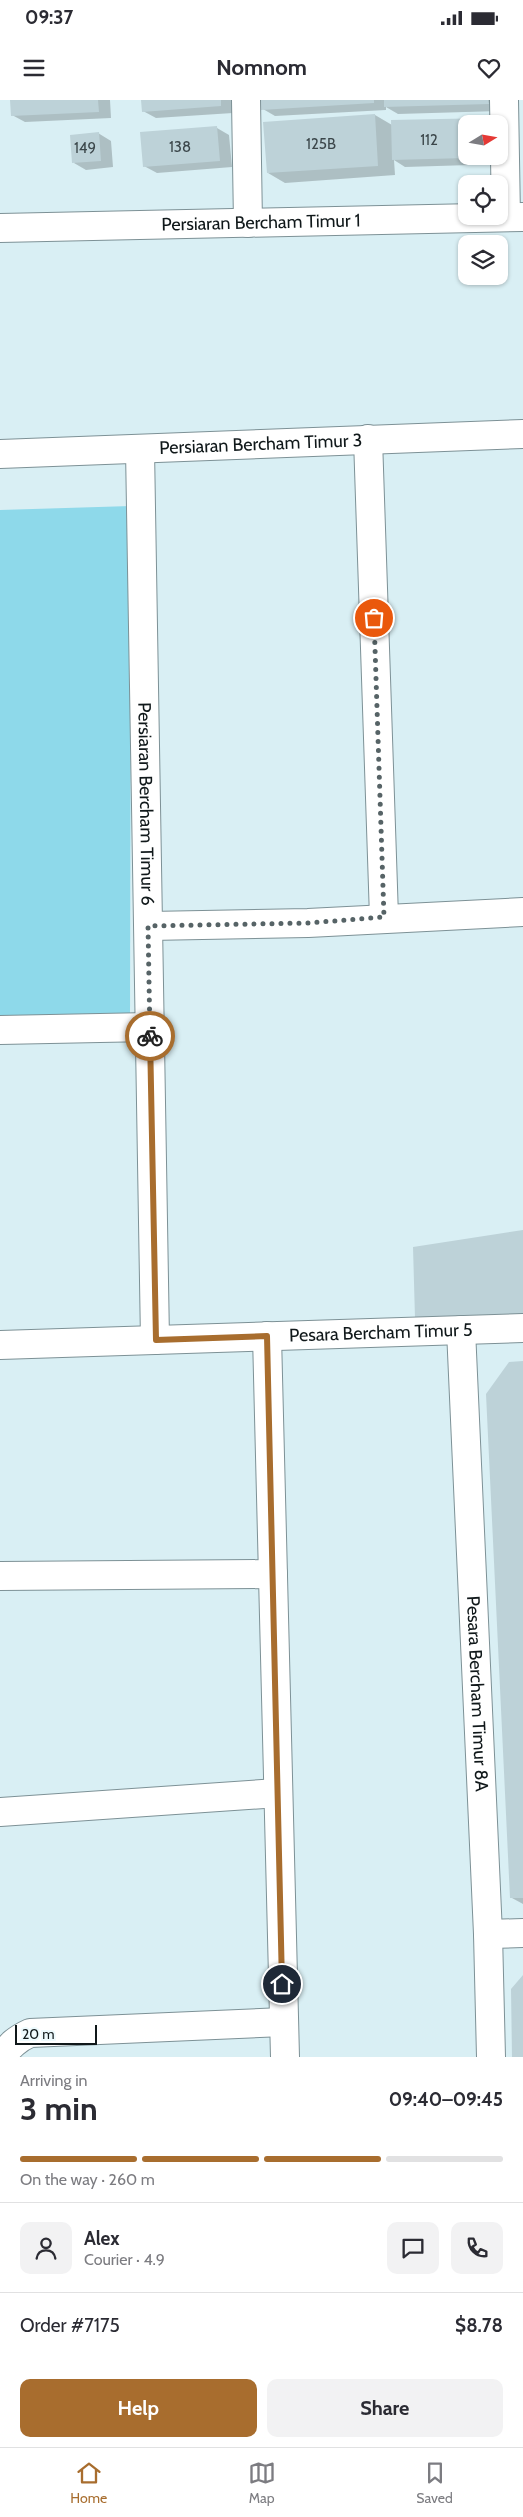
<!DOCTYPE html>
<meta charset="utf-8">
<style>
:root{--surface:#fff;--page:#f2f2f3;--text:#2b2b33;--muted:#7c7c81;--line:#e1e1e2;--accent:#a86d2e}
body{margin:0;font-family:Cabin,sans-serif;background:var(--page);color:var(--text);height:100vh;display:flex;flex-direction:column;font-size:19px;white-space:nowrap}
*{box-sizing:border-box;margin:0}
p{font-size:16px;color:var(--muted)}
.icon{flex:none;width:28px;height:28px;fill:none;stroke:currentColor;stroke-width:2;stroke-linecap:round;stroke-linejoin:round}
.map{position:relative;height:1957px;overflow:hidden}
.panel{display:flex;flex-direction:column;background:var(--surface);flex:1}
.panel>*{flex:none}
.needle{width:32px;rotate:79deg}
.tools{position:absolute;left:458px;top:15px;display:grid;gap:10px}
.tools a{display:grid;place-items:center;width:50px;height:50px;border-radius:10px;background:var(--surface);box-shadow:0 1px 4px #0004;font-size:25px}
.scale{position:absolute;left:15px;bottom:12px;width:82px;box-sizing:border-box;padding-left:5px;border:2px solid #10181a;border-top:0;font-size:14px;line-height:18px;white-space:nowrap;color:#10181a;-webkit-text-stroke:4px #edfafd;paint-order:stroke}
.pin{position:absolute;display:grid;place-items:center;width:42px;height:42px;color:#fff;margin:-21px;border:2px solid #fff;border-radius:50%;box-shadow:0 1px 5px #0007}
.courier{position:absolute;display:grid;place-items:center;width:50px;height:50px;margin:-25px;border:4px solid #a86d2e;border-radius:50%;background:#fff;color:#222;box-shadow:0 1px 6px #0007}
.head em{font-style:normal;font-weight:700}
.head div{display:flex;flex-direction:column-reverse}
.head{display:flex;align-items:center;justify-content:space-between;height:85px;padding:0 20px}
h1{font-size:32px;font-weight:700;line-height:38px}
.bar{display:grid;grid-template-columns:repeat(4,1fr);gap:8px 5px;align-content:center;height:60px;padding:0 20px}
.bar i{height:6px;border-radius:4px;background:var(--line)}
.bar .selected{background:var(--accent)}
.bar p{grid-column:span 4}
.line{display:flex;align-items:center;gap:12px;padding:0 20px;border-top:1px solid var(--line)}
.line div{flex:1}
.round{display:grid;place-items:center;flex:none;width:52px;height:52px;border-radius:10px;background:var(--page)}
.button{display:flex;gap:10px;margin-top:auto;padding:10px 20px}
.button a{flex:1;height:58px;border-radius:10px;background:var(--accent);color:#fff;font-size:20px;font-weight:700;line-height:58px;text-align:center}
.button a+a{background:var(--page);color:var(--text)}
.status{display:flex;justify-content:space-between;align-items:center;height:35px;padding:0 25px;background:var(--surface);direction:ltr}
.status svg{height:14px;fill:currentColor}
header{display:flex;justify-content:space-between;align-items:center;height:65px;padding:0 20px;background:var(--surface);font-size:22px;font-weight:700}
.tabs{display:flex;justify-content:space-around;align-items:center;height:70px;border-top:1px solid var(--line);background:var(--surface);font-size:14px;color:var(--muted)}
.tabs a{display:grid;justify-items:center;gap:2px}
.tabs .selected{color:var(--accent)}
.map>svg:first-child{display:block}
.green{fill:#8ed9ea}
.shadow{fill:#0003}
.building{fill:#bdd2d8}
.lines{fill:none;stroke-linecap:round;stroke-linejoin:round}
.minor-casing{stroke:#7d9196;stroke-width:30}
.minor{stroke:#fff;stroke-width:28}
.done{stroke:#566366;stroke-width:5;stroke-dasharray:0 9}
.route{stroke:#a86d2e;stroke-width:6}
.labels{text-anchor:middle;stroke-width:4;stroke-linejoin:round;paint-order:stroke}
.number-label{font-size:15px;fill:#3b464a}
.street-label{font-size:18px;fill:#10181a;stroke:#edfafd}
</style>
<div class="status"><b>09:37</b><svg viewBox="0 0 49 12"><path d="M0 12V9h3v3zM5 12V6h3v6zM10 12V3h3v9zM15 12V0h3v12zM26 1h20v11H26zM47 4h2v5h-2z"/></svg></div>
<header><svg class="icon" aria-label="menu" viewBox="0 0 24 24"><path d="M4 6h16M4 12h16M4 18h16"/></svg>Nomnom<svg class="icon" aria-label="heart" viewBox="0 0 24 24"><path d="M12 20l-8-8c-3-5 5-10 8-4 3-6 11-1 8 4z"/></svg></header>
<div class="map">
<svg width="523" height="1957" viewBox="0 0 523 1957">
<rect width="100%" height="100%" fill="#d9eff4"/>
<!-- green -->
<path class="green" d="M131,406L130,927L0,920V410Z"/>
<!-- shadow -->
<path class="shadow" d="M11,0H110L111,18L25,22L12,15Z
M142,0H232L233,13L156,18L143,11Z
M262,0H500V11L398,14L386,7V10L275,16L263,9Z
M375,15L392,25L490,19L498,24H466V56H499L503,64L405,67L394,60L395,75L285,83L268,73Z
M217,28L229,35L232,67L157,73L144,66Z
M98,33L111,41L113,67L86,70L74,63Z
M523,1262V1804L512,1798Z"/>
<!-- building -->
<path class="building" d="M10,0H98L99,12L11,16Z
M141,0H221V6L142,12Z
M261,0H374V3L261,10Z
M384,0H488L489,4L384,7Z
M375,14L378,66L267,73L263,22Z
M490,18V24H466V58L392,60L391,20Z
M217,26L220,61L143,67L140,32Z
M99,32L101,61L72,63L70,35Z
M523,1130V1214L415,1218L413,1147Z
M523,1261V1798H510L486,1294L509,1262Z
M523,1875V1957H512L511,1889Z"/>
<g class="lines">
<!-- minor casing -->
<g class="minor-casing">
<g id="minor">
<path d="M246,0L248,123"/>
<path d="M504,0L506,117"/>
<path id="s1" d="M0,128L523,117"/>
<path d="M368,339L384,817"/>
<path id="s2" d="M140,349L155,1240"/>
<path id="s3" d="M0,354L523,334"/>
<path d="M149,826L308,823L523,812"/>
<path d="M0,930L150,927"/>
<path id="s4" d="M461,1230L488,1834L491,1957"/>
<path d="M267,1236L285,1957"/>
<path id="s5" d="M0,1245L523,1228"/>
<path d="M0,1476L273,1474"/>
<path d="M0,1712L278,1693"/>
<path d="M488,1834L523,1833"/>
<path d="M2,1957C10,1945 17,1939 30,1933L283,1922"/>
</g>
</g>
<!-- minor -->
<use href="#minor" class="minor"/>
</g>
<g class="lines">
<!-- done -->
<path class="done" d="M150,936L148,826L308,823L384,817L374,518"/>
<!-- route -->
<path class="route" d="M150,936L156,1240L267,1236L282,1884"/>
</g>
<g class="labels">
<!-- number labels -->
<g class="number-label">
<text x="429" y="45">112</text>
<text x="321" y="49">125B</text>
<text x="180" y="52">138</text>
<text x="85" y="53">149</text>
</g>
<!-- street labels -->
<g class="street-label">
<text dy="6" stroke="none"><textPath href="#s1" startOffset="261">Persiaran Bercham Timur 1</textPath></text>
<text dy="6" stroke="none"><textPath href="#s3" startOffset="261">Persiaran Bercham Timur 3</textPath></text>
<text dy="6" stroke="none"><textPath href="#s2" startOffset="355">Persiaran Bercham Timur 6</textPath></text>
<text dy="6" stroke="none"><textPath href="#s5" startOffset="381">Pesara Bercham Timur 5</textPath></text>
<text dy="6" stroke="none"><textPath href="#s4" startOffset="364">Pesara Bercham Timur 8A</textPath></text>
</g>
</g>
</svg>
<div class="tools">
<a><svg class="needle" viewBox="-14 -14 28 28"><path d="M0-13l5 13h-10z" fill="#e53935"/><path d="M0 13l5-13h-10z" fill="#7c7c81"/></svg></a>
<a><svg class="icon" aria-label="locate" viewBox="0 0 24 24"><circle cx="12" cy="12" r="6"/><path d="M12 2v4M12 18v4M2 12h4M18 12h4"/></svg></a>
<a><svg class="icon" aria-label="layers" viewBox="0 0 24 24"><path d="M12 4l9 5-9 5-9-5zM3 14l9 5 9-5"/></svg></a>
</div>
<div class="scale">20 m</div>
<div class="pin" style="left:374px;top:518px;background:#ea580c"><svg class="icon" aria-label="bag" viewBox="0 0 24 24"><path d="M5 8h14l-1 12H6zM9 8a3 3 0 0 1 6 0"/></svg></div>
<div class="pin" style="left:282px;top:1884px;background:#1f2937"><svg class="icon" aria-label="home" viewBox="0 0 24 24"><path d="M3 11l9-7 9 7M6 9v11h12V9"/></svg></div>
<div class="courier" style="left:150px;top:936px"><svg class="icon" aria-label="bike" viewBox="0 0 24 24"><circle cx="6" cy="16" r="4"/><circle cx="18" cy="16" r="4"/><path d="M6 16l4-8h5l3 8M10 8l3 8H6M13 5h3"/></svg></div>
</div>
<section class="panel">
<div class="head"><div><h1>3 min</h1><p>Arriving in</p></div><em>09:40–09:45</em></div>
<div class="bar"><i class="selected"></i><i class="selected"></i><i class="selected"></i><i></i><p>On the way · 260 m</p></div>
<div class="line" style="height:90px"><a class="round"><svg class="icon" aria-label="person" viewBox="0 0 24 24"><circle cx="12" cy="8" r="4"/><path d="M4 21q1-7 8-7t8 7"/></svg></a><div><b>Alex</b><p>Courier · 4.9</p></div><a class="round"><svg class="icon" aria-label="chat" viewBox="0 0 24 24"><path d="M4 5h16v11H9l-5 4z"/></svg></a><a class="round"><svg class="icon" aria-label="phone" viewBox="0 0 24 24"><path d="M5 4h4l2 5-3 2q2 4 5 5l2-3 5 2v4C11 20 4 13 5 4z"/></svg></a></div>
<div class="line" style="height:65px"><div>Order #7175</div><b>$8.78</b></div>
<div class="button"><a>Help</a><a>Share</a></div>
</section>
<nav class="tabs">
<a class="selected"><svg class="icon" aria-label="home" viewBox="0 0 24 24"><path d="M3 11l9-7 9 7M6 9v11h12V9"/></svg>Home</a>
<a><svg class="icon" aria-label="map" viewBox="0 0 24 24"><path d="M3 6l6-2 6 2 6-2v14l-6 2-6-2-6 2zM9 4v14M15 6v14"/></svg>Map</a>
<a><svg class="icon" aria-label="saved" viewBox="0 0 24 24"><path d="M7 4h10v16l-5-4-5 4z"/></svg>Saved</a>
</nav>
